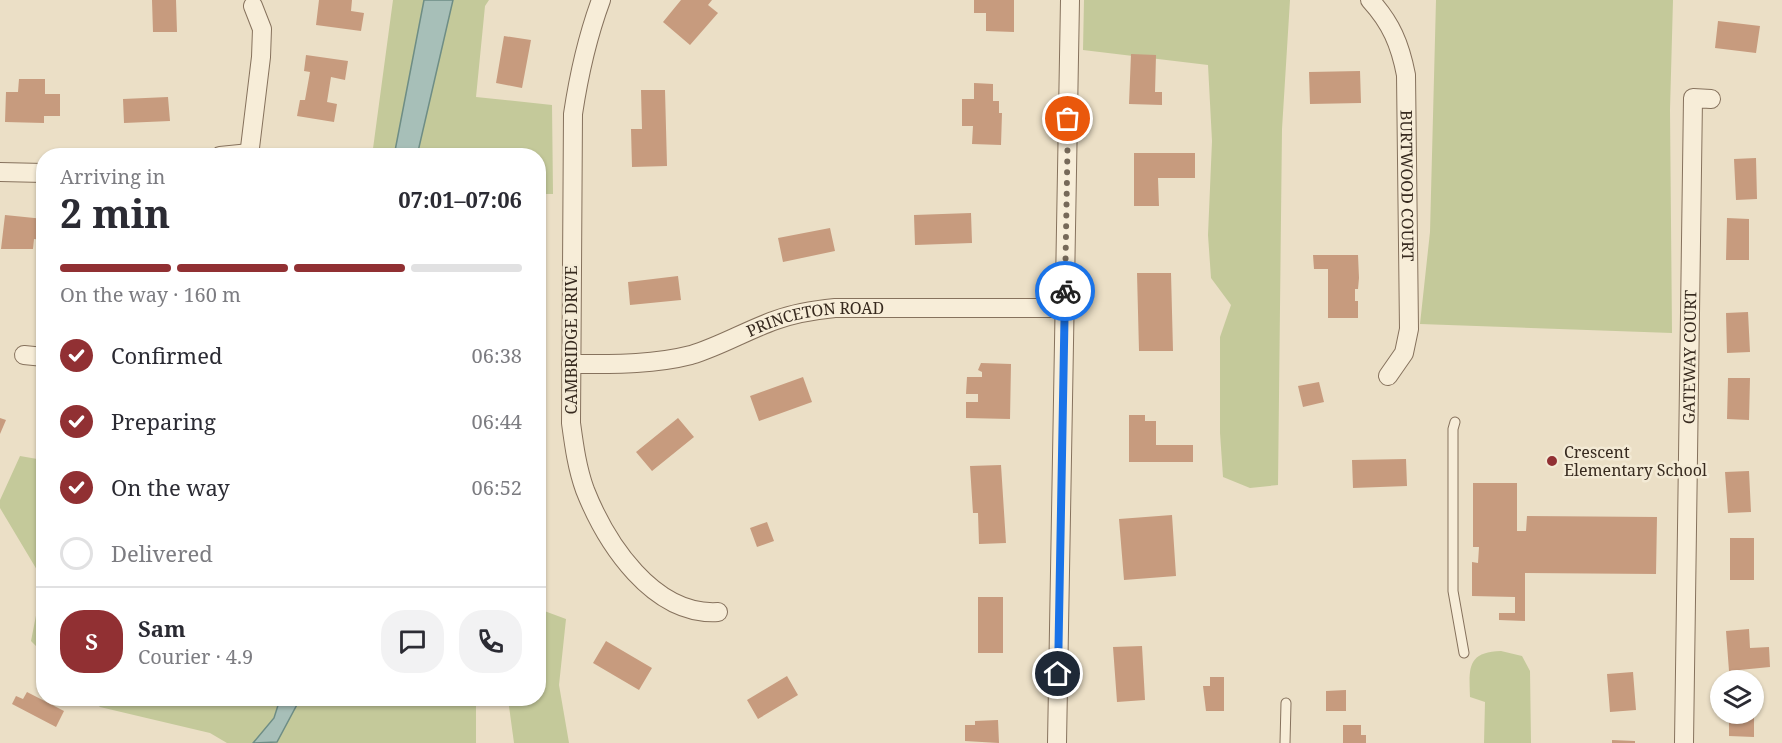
<!DOCTYPE html>
<meta charset="utf-8">
<style>
:root{--surface:#fff;--page:#f2f2f3;--text:#2b2b33;--muted:#7c7c81;--line:#e1e1e2;--accent:#913033}
body{margin:0;font-family:"Noto Serif",serif;background:var(--page);color:var(--text);height:100vh;display:flex;flex-direction:column;font-size:22px;white-space:nowrap}
*{box-sizing:border-box;margin:0}
p{font-size:20px;color:var(--muted)}
.icon{flex:none;width:33px;height:33px;fill:none;stroke:currentColor;stroke-width:2;stroke-linecap:round;stroke-linejoin:round}
.map{position:relative;flex:1;overflow:hidden}
.side{position:absolute;left:36px;top:148px;width:510px;height:558px;display:flex;flex-direction:column;background:var(--surface);border-radius:24px;box-shadow:0 2px 4px #0004}
.side>*{flex:none}
.tools{position:absolute;left:1710px;top:670px;display:grid;gap:12px}
.tools a{display:grid;place-items:center;width:54px;height:54px;border-radius:50%;background:var(--surface);box-shadow:0 2px 4px #0004;font-size:30px}
.pin{position:absolute;display:grid;place-items:center;width:51px;height:51px;color:#fff;margin:-26px;border:3px solid #fff;border-radius:50%;box-shadow:0 2px 6px #0007}
.courier{position:absolute;display:grid;place-items:center;width:60px;height:60px;margin:-30px;border:4px solid #1a73e8;border-radius:50%;background:#fff;color:#222;box-shadow:0 2px 8px #0007}
.summary em{font-style:normal;font-weight:700}
.summary div{display:flex;flex-direction:column-reverse}
.summary{display:flex;align-items:center;justify-content:space-between;height:102px;padding:0 24px}
h1{font-size:39px;font-weight:700;line-height:45px}
.bar{display:grid;grid-template-columns:repeat(4,1fr);gap:9px 6px;align-content:center;height:72px;padding:0 24px}
.bar i{height:8px;border-radius:4px;background:var(--line)}
.bar .on{background:var(--accent)}
.bar p{grid-column:span 4}
.line{display:flex;align-items:center;gap:15px;padding:0 24px;border-top:2px solid var(--line)}
.line div{flex:1}
.round{display:grid;place-items:center;flex:none;width:63px;height:63px;border-radius:24px;background:var(--page)}
ol{padding:0 24px;list-style:none}
li{display:flex;align-items:center;gap:18px;height:66px}
li p{margin-inline-start:auto}
li .icon{padding:6px;border-radius:50%;background:var(--accent);color:#fff;stroke-width:4}
li:last-child{color:var(--muted)}
li i{width:33px;height:33px;border:3px solid var(--line);border-radius:50%}
.map>svg:first-child{display:block}
.green{fill:#c4c99a}
.water{fill:#a7bfb8;stroke:#6e8d85;stroke-width:1.5}
.building{fill:#c79b7e}
.lines{fill:none;stroke-linecap:round;stroke-linejoin:round}
.service-casing{stroke:#86725d;stroke-width:11}
.minor-casing{stroke:#86725d;stroke-width:20}
.service{stroke:#f7edd8;stroke-width:9}
.minor{stroke:#f7edd8;stroke-width:18}
.done{stroke:#766959;stroke-width:6;stroke-dasharray:0 10.8}
.route{stroke:#1a73e8;stroke-width:8}
.poi-dot{fill:#913033;stroke:#f3ead5;stroke-width:2}
.labels{text-anchor:middle;stroke-width:5;stroke-linejoin:round;paint-order:stroke}
.street-label{font-size:16px;fill:#372a1f;stroke:#f3ead5}
.poi-label{font-size:16px;fill:#372a1f;stroke:#f3ead5;text-anchor:start}
</style>
<div class="map">
<svg width="1782" height="743" viewBox="0 0 1782 743">
<rect width="100%" height="100%" fill="#ebdfc6"/>
<!-- green -->
<path class="green" d="M393,0H489L485,6L476,97L552,105L553,194H539L538,156H372Z
M1084,0H1290L1282,129L1278,485L1250,488L1223,477L1220,433V337L1231,305L1211,278L1208,235L1212,141L1208,65L1083,50Z
M1436,0H1673L1670,110L1672,333L1420,324L1430,232Z
M20,456L43,460V653L31,641L43,580L0,508V500Z
M539,609L566,619L559,685L569,743H514L508,699H538Z
M1501,651L1522,656L1530,671L1531,743H1484L1485,702L1470,697C1469,668 1467,652 1501,651Z
M91,699H476V743H227L210,733L100,707Z"/>
<!-- water -->
<path class="water" d="M424,0H453L417,156H394Z
M280,699H300L277,742L253,743L274,718Z"/>
<!-- building -->
<path class="building" d="M152,0H176L177,32H153Z
M319,0H352L351,11L364,13L361,31L316,25Z
M681,0H712L708,5L718,13L690,45L663,22Z
M974,0H1014V32L986,31V13H974Z
M1718,21L1760,26L1756,53L1715,48Z
M504,36L531,40L522,88L496,83Z
M1131,54L1156,55L1155,92H1162V105L1129,104Z
M306,55L348,61L345,80L331,77L327,102L337,104L334,122L297,116L300,100H305L310,72L304,71Z
M1360,71L1361,103L1310,104L1309,72Z
M19,79H45V94H60V116H44V123L5,122L6,92H18Z
M974,83L993,84V101H999V113H1002L1001,145L972,144L973,126H962V99H974Z
M641,90H665L667,166L632,167L631,129H642Z
M168,97L170,121L124,123L123,99Z
M1134,153H1195V178H1158L1159,206H1134Z
M1756,158L1757,199L1736,200L1734,159Z
M971,213L972,243L915,245L914,215Z
M5,215L44,219L42,240L34,239L33,249H1Z
M1727,218L1749,219V260H1726Z
M830,228L835,251L783,262L778,238Z
M1313,255H1358L1359,278L1358,289H1355V301H1358V318H1328V269H1314Z
M1137,273H1171L1173,351H1139Z
M678,276L681,300L630,305L628,282Z
M1748,312L1750,352L1727,353L1726,313Z
M981,363L1011,364L1010,419L966,418V402H978V394H966L967,377H982V372L978,370Z
M803,377L812,402L759,421L750,396Z
M1728,378H1750L1749,420L1727,419Z
M1319,382L1324,402L1303,407L1298,386Z
M1129,415H1145V421H1156V445H1193V462H1129Z
M0,418L6,420L0,434Z
M678,418L694,437L652,471L636,452Z
M1406,459L1407,486L1353,488L1352,460Z
M1001,465L1006,543L979,544L978,513H973L970,466Z
M1749,471L1751,512L1728,513L1725,472Z
M1473,483H1517V531H1526L1527,516L1657,517L1656,574L1525,573V621L1499,620V613H1515V597L1472,596V562L1478,563L1479,547H1473Z
M1172,515L1176,576L1124,580L1119,519Z
M767,522L774,541L757,547L750,528Z
M1730,538H1754V580H1730Z
M978,597H1003V653H978Z
M1749,629L1750,648L1769,647L1770,667L1729,671L1726,631Z
M606,641L652,668L639,690L593,663Z
M1142,646L1145,700L1117,702L1113,647Z
M1633,672L1636,710L1610,712L1607,674Z
M787,676L798,695L758,719L747,700Z
M1210,677H1224V711H1206L1203,686H1210Z
M1346,690V711H1326V691Z
M27,692L64,711L56,727L12,704L16,696L23,699Z
M1729,714H1754V737L1729,736Z
M998,720L999,743L965,741V725H975V721Z
M1343,725H1361V735H1366V743H1343Z
M1612,740L1635,741V743H1612Z"/>
<g class="lines">
<!-- service casing -->
<g class="service-casing">
<path id="service" d="M1455,422L1453,429V591L1464,653
M1285,743L1286,703"/>
</g>
<!-- minor casing -->
<g class="minor-casing">
<g id="minor">
<path d="M601,0C587,38 579,74 573,114L571,423C574,445 577,468 585,490C606,543 653,616 718,612"/>
<path id="s1" d="M1370,0C1391,23 1400,44 1406,75L1409,329L1404,353L1388,376"/>
<path d="M220,156L250,153"/>
<path d="M249,156L261,57L262,29L253,6"/>
<path d="M0,172L44,173"/>
<path d="M24,355L44,357"/>
<path id="s2" d="M571,364C611,364 652,365 691,355C721,346 747,330 776,320C795,313 815,310 835,308H1065"/>
<path d="M1057,743L1070,0"/>
<path id="s3" d="M1684,743L1693,98L1711,99"/>
</g>
</g>
<!-- service -->
<use href="#service" class="service"/>
<!-- minor -->
<use href="#minor" class="minor"/>
</g>
<g class="lines">
<!-- done -->
<path class="done" d="M1065,291L1068,119"/>
<!-- route -->
<path class="route" d="M1058,674L1065,291"/>
</g>
<!-- markers -->
<circle class="poi-dot" cx="1552" cy="461" r="6"/>
<g class="labels">
<!-- street labels -->
<g class="street-label">
<text dy="6" stroke="none"><textPath href="#s1" startOffset="195">BURTWOOD COURT</textPath></text>
<text dy="6" stroke="none"><textPath href="#s2" startOffset="252">PRINCETON ROAD</textPath></text>
<text transform="translate(571 340) rotate(-90)" y="6">CAMBRIDGE DRIVE</text>
<text dy="6" stroke="none"><textPath href="#s3" startOffset="386">GATEWAY COURT</textPath></text>
</g>
<!-- poi labels -->
<g class="poi-label">
<text x="1564" y="458">Crescent<tspan x="1564" dy="18">Elementary School</tspan></text>
</g>
</g>
</svg>
<div class="tools">
<a><svg class="icon" aria-label="layers" viewBox="0 0 24 24"><path d="M12 4l9 5-9 5-9-5zM3 14l9 5 9-5"/></svg></a>
</div>
<div class="pin" style="left:1068px;top:119px;background:#ea580c"><svg class="icon" aria-label="bag" viewBox="0 0 24 24"><path d="M5 8h14l-1 12H6zM9 8a3 3 0 0 1 6 0"/></svg></div>
<div class="pin" style="left:1058px;top:674px;background:#1f2937"><svg class="icon" aria-label="home" viewBox="0 0 24 24"><path d="M3 11l9-7 9 7M6 9v11h12V9"/></svg></div>
<div class="courier" style="left:1065px;top:291px"><svg class="icon" aria-label="bike" viewBox="0 0 24 24"><circle cx="6" cy="16" r="4"/><circle cx="18" cy="16" r="4"/><path d="M6 16l4-8h5l3 8M10 8l3 8H6M13 5h3"/></svg></div>
<section class="side">
<div class="summary"><div><h1>2 min</h1><p>Arriving in</p></div><em>07:01–07:06</em></div>
<div class="bar"><i class="on"></i><i class="on"></i><i class="on"></i><i></i><p>On the way · 160 m</p></div>
<ol>
<li><svg class="icon" aria-label="check" viewBox="0 0 24 24"><path d="M5 12l5 5 9-10"/></svg>Confirmed<p>06:38</p></li>
<li><svg class="icon" aria-label="check" viewBox="0 0 24 24"><path d="M5 12l5 5 9-10"/></svg>Preparing<p>06:44</p></li>
<li><svg class="icon" aria-label="check" viewBox="0 0 24 24"><path d="M5 12l5 5 9-10"/></svg>On the way<p>06:52</p></li>
<li><i></i>Delivered</li>
</ol>
<div class="line" style="height:108px"><b class="round" style="background:var(--accent);color:#fff">S</b><div><b>Sam</b><p>Courier · 4.9</p></div><a class="round"><svg class="icon" aria-label="chat" viewBox="0 0 24 24"><path d="M4 5h16v11H9l-5 4z"/></svg></a><a class="round"><svg class="icon" aria-label="phone" viewBox="0 0 24 24"><path d="M5 4h4l2 5-3 2q2 4 5 5l2-3 5 2v4C11 20 4 13 5 4z"/></svg></a></div>
</section>
</div>
